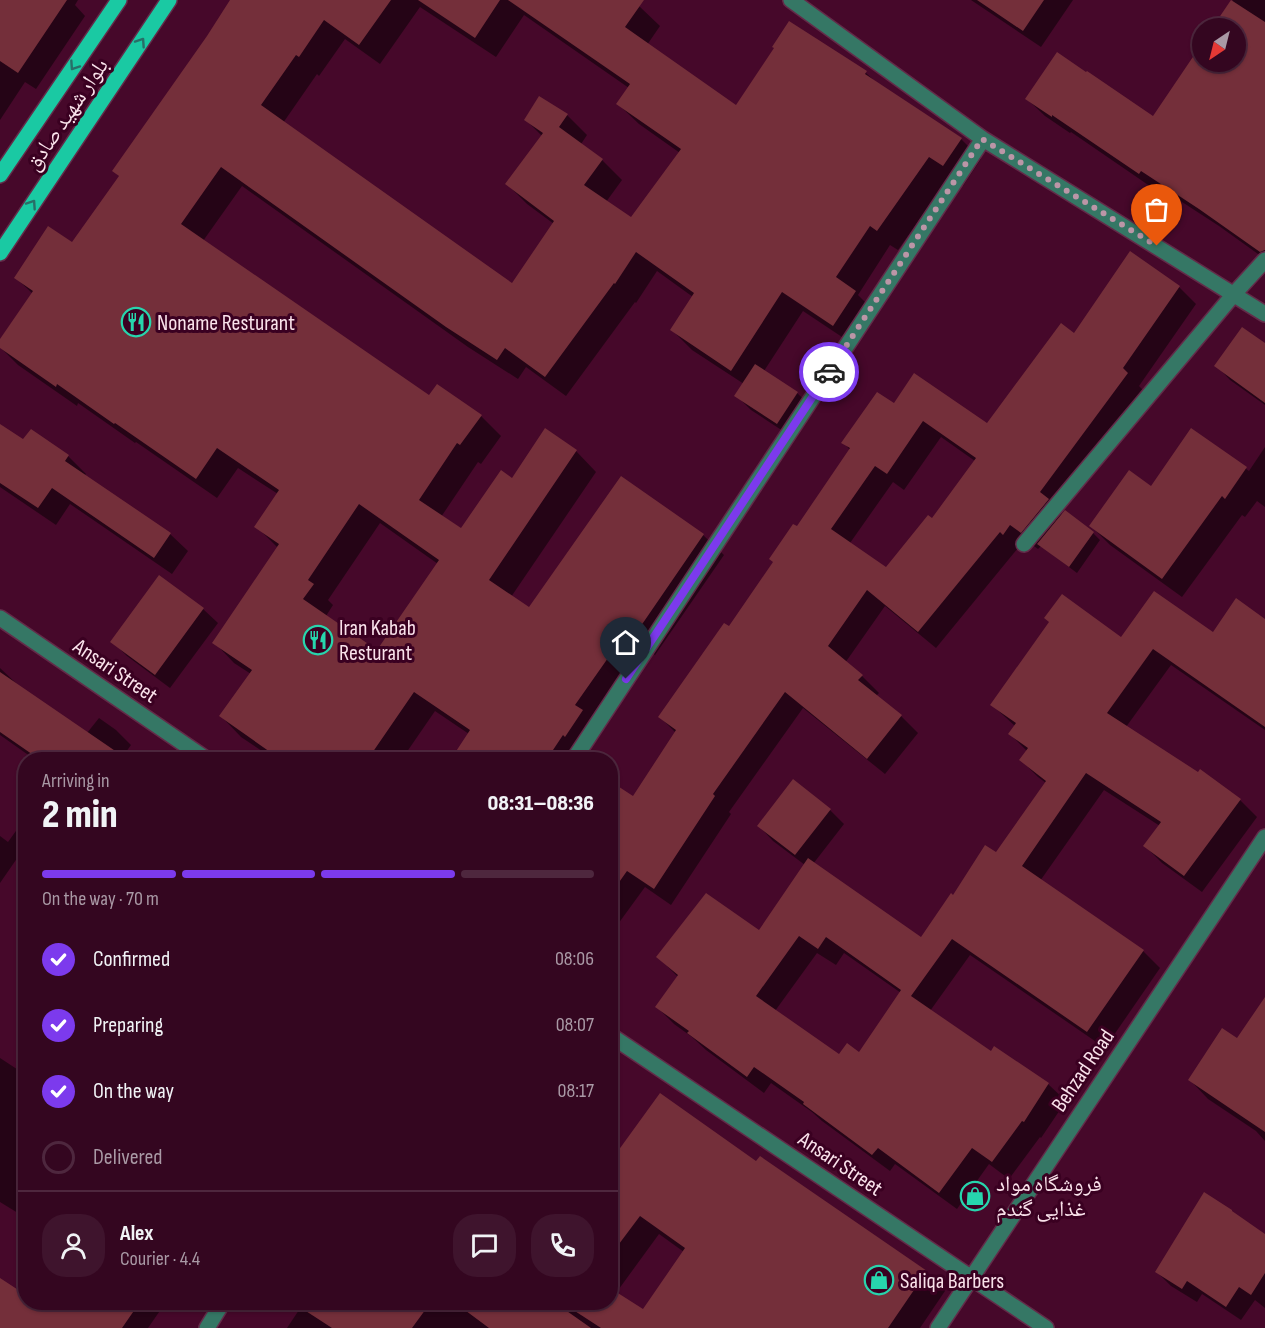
<!DOCTYPE html>
<meta charset="utf-8">
<style>
:root{--surface:#340620;--page:#3f142d;--text:#f1f3f6;--muted:#a999a5;--line:#4e273e;--accent:#7c3aed}
body{margin:0;font-family:"Sofia Sans Condensed","Noto Naskh Arabic",sans-serif;background:var(--page);color:var(--text);height:100vh;display:flex;flex-direction:column;font-size:22px;white-space:nowrap}
*{box-sizing:border-box;margin:0}
p{font-size:20px;color:var(--muted)}
.icon{flex:none;width:33px;height:33px;fill:none;stroke:currentColor;stroke-width:2;stroke-linecap:round;stroke-linejoin:round}
.map{position:relative;flex:1;overflow:hidden}
.side{position:absolute;left:18px;top:752px;width:600px;height:558px;display:flex;flex-direction:column;background:var(--surface);border-radius:24px;box-shadow:0 2px 4px #0004,0 0 0 2px var(--line)}
.side>*{flex:none}
.needle{width:39px;rotate:215deg}
.fabs{position:absolute;left:1192px;top:18px;display:grid;gap:12px}
.fabs a{display:grid;place-items:center;width:54px;height:54px;border-radius:50%;background:var(--surface);box-shadow:0 2px 4px #0004,0 0 0 2px var(--line);font-size:30px}
.pin{position:absolute;display:grid;place-items:center;width:51px;height:51px;color:#fff;margin:-62px -26px;border-radius:50% 50% 50% 0;rotate:-45deg;box-shadow:0 0 6px #0007}
.pin .icon{rotate:45deg}
.courier{position:absolute;display:grid;place-items:center;width:60px;height:60px;margin:-30px;border:4px solid #7c3aed;border-radius:50%;background:#fff;color:#222;box-shadow:0 2px 8px #0007}
.summary em{font-style:normal;font-weight:800}
.summary div{display:flex;flex-direction:column-reverse}
.summary{display:flex;align-items:center;justify-content:space-between;height:102px;padding:0 24px}
h1{font-size:39px;font-weight:800;line-height:45px}
.bar{display:grid;grid-template-columns:repeat(4,1fr);gap:9px 6px;align-content:center;height:72px;padding:0 24px}
.bar i{height:8px;border-radius:4px;background:var(--line)}
.bar .on{background:var(--accent)}
.bar p{grid-column:span 4}
.line{display:flex;align-items:center;gap:15px;padding:0 24px;border-top:2px solid var(--line)}
.line div{flex:1}
.round{display:grid;place-items:center;flex:none;width:63px;height:63px;border-radius:24px;background:var(--page)}
ol{padding:0 24px;list-style:none}
li{display:flex;align-items:center;gap:18px;height:66px}
li p{margin-inline-start:auto}
li .icon{padding:6px;border-radius:50%;background:var(--accent);color:#fff;stroke-width:4}
li:last-child{color:var(--muted)}
li i{width:33px;height:33px;border:3px solid var(--line);border-radius:50%}
.map>svg:first-child{display:block}
.shadow{fill:#0007;fill-rule:evenodd}
.building{fill:#742f3a;fill-rule:evenodd}
.lines{fill:none;stroke-linecap:round;stroke-linejoin:round}
.minor-casing{stroke:#632b49;stroke-width:18}
.major-casing{stroke:#632b49;stroke-width:18}
.minor{stroke:#357765;stroke-width:15}
.major{stroke:#1ac9a3;stroke-width:15}
.oneway{stroke:#286f68}
.done{stroke:#bb96a7;stroke-width:6;stroke-dasharray:0 10.8}
.route{stroke:#7c3aed;stroke-width:8}
.labels{text-anchor:middle;stroke-width:6;stroke-linejoin:round;paint-order:stroke}
.street-label{font-size:22px;fill:#fae2eb;stroke:#3a0021}
.poi-label{font-size:22px;fill:#fae2eb;stroke:#3a0021;text-anchor:start}
</style>
<div class="map">
<svg width="1265" height="1328" viewBox="0 0 1265 1328">
<rect width="100%" height="100%" fill="#46082a"/>
<!-- shadow -->
<path class="shadow" d="M0,0H78L75,5L85,16L36,89L25,82L0,120Z
M233,0H631L639,6L660,26L647,45L736,107L776,49L789,23L866,73L878,84L961,139L981,159L963,186L950,176L898,250L890,245L858,295L876,313L854,345L803,311L764,371L797,393L812,407L792,437L751,410L736,395L744,384L692,350L672,330L693,297L657,271L636,303L635,302L566,396L526,367L518,379L468,347L242,186L203,241L430,397L481,416L501,436L481,464L478,462L441,517L461,530L513,480L576,451L596,472L511,597L529,609L621,478L703,535L724,555L655,655L648,651L596,725L602,732L585,756L583,754L580,759H453L469,734L435,711L402,759H274L241,737L221,716L251,674L234,663L214,642L278,548L256,526L278,494L238,468L217,498L136,442L135,443L78,403L77,406L18,365L0,347V342L33,294L16,278L73,244L120,177L114,171ZM420,7L496,57L524,15L629,88L618,104L639,124L680,153L632,219L606,202L622,180L602,160L581,144L587,135L567,115L526,120L542,136L507,184L527,204L554,224L512,285L283,123L317,74L319,76L345,39L380,64ZM380,523L438,564L378,652L326,616L333,605L328,600Z
M971,0H1073L1041,47Z
M1233,0H1265V259L1219,226L1159,187L1157,191L1071,132L1070,133L1045,116L1027,99L1154,118L1203,45V62H1236V28H1214Z
M1179,287L1196,304L1139,386L1144,391L1057,509L1063,515L1093,533L1100,540L1077,573L1041,546L1038,549L1027,541L1021,550L1018,548L936,648L885,606L845,663L862,676L879,693L876,696L901,716L918,733L885,774L803,708L729,812L731,814L671,905L645,887L610,935V792L633,798L676,733L660,717L729,628L850,450L843,442L894,405L987,425L1075,335ZM941,437L975,461L932,520L886,569L850,543L893,482L904,490Z
M1265,345V405L1230,380L1216,365Z
M0,426L24,441L31,431L68,456L86,474L84,476L170,534L188,551L172,574L70,504L56,525L0,487Z
M1191,430L1249,471L1265,447V507L1257,501L1245,517L1242,515L1182,597L1110,545L1091,526L1151,488Z
M159,577L203,609L218,623L170,688L127,656L112,641Z
M1265,621V730L1171,665L1126,727L1240,800L1257,817L1202,892L1162,863L1145,846L1160,826L1104,790L1040,881L1143,951L1160,968L1105,1048L970,955L930,1011L991,1053L994,1048L1048,1084L1066,1101L1041,1138L1040,1137L1009,1179L989,1164L957,1209L895,1164L890,1171L822,1121L812,1112L771,1083L764,1093L706,1050L692,1037L674,1024L657,1007L678,977L658,957L759,932L805,865L773,841L759,826L830,810L844,824L813,864L921,939L954,897L997,854L1046,783L1038,777L1021,760L1027,751L1010,734L1015,726L992,705L1122,639L1213,634ZM817,953L836,965L844,953L901,993L859,1054L839,1056L775,1011Z
M0,668L19,686L87,733L99,718L116,730L131,745L121,759H34L0,735Z
M26,817V863L18,857L0,883V836L8,842Z
M1265,1000V1141L1256,1131L1208,1099L1190,1080L1238,1040Z
M0,1058L26,1075V1218L0,1202Z
M610,1146L619,1152L756,1163L926,1272L945,1291L920,1328H287L301,1307L297,1302H610ZM659,1234L684,1252L644,1312L616,1293Z
M1265,1236V1308L1255,1300L1241,1320L1202,1294L1197,1302L1171,1286L1157,1272Z
M0,1280L24,1296L26,1293V1302H166L148,1328H0Z"/>
<!-- building -->
<path class="building" d="M0,0H67L18,73L0,61Z
M230,0H391L359,45L324,20L299,57L296,55L261,105L512,283L554,221L505,184L543,133L524,120L539,96L568,114L559,127L603,159L584,185L631,217L681,149L616,104L630,84L508,0H644L625,27L736,105L774,48L772,47L789,21L867,71L865,74L962,138L943,166L929,157L877,231L870,226L836,277L856,291L833,326L782,292L731,371L670,330L694,293L636,252L615,284L614,283L545,377L505,348L497,360L446,327L221,167L181,224L429,395L437,384L482,415L460,445L457,443L419,500L461,528L501,470L512,478L545,428L577,450L489,580L529,607L621,476L704,534L634,636L627,631L575,705L583,710L565,737L563,735L547,759H451L470,730L414,692L368,759H280L219,716L252,670L212,643L279,544L254,527L279,490L217,448L196,479L115,423L114,424L57,384L56,387L0,348V339L33,291L14,278L48,226L72,242L119,176L112,171L207,36ZM359,504L439,560L377,650L303,599L314,584L308,580Z
M418,0H500L475,38Z
M977,0H1044L1023,31Z
M1231,0L1265,22V250L1260,252L1199,209L1141,171L1139,174L1052,115V117L1025,99L1057,52L1086,72L1087,71L1153,116L1203,42V62H1236V28H1212Z
M1130,251L1180,286L1123,368L1128,373L1040,492L1049,499L1021,533L1010,525L1003,535L1000,532L918,632L867,590L828,646L863,675L858,680L902,715L867,759L785,692L713,794L715,796L654,889L627,871L610,895V781L633,796L676,730L658,717L724,623L729,626L773,562L769,559L793,524L797,526L850,448L841,443L877,392L894,403L914,373L987,423L1061,323L1074,333ZM923,421L976,458L932,518L928,515L886,567L831,529L875,466L887,474Z
M1242,327L1265,343V403L1214,366Z
M755,364L798,392L777,424L734,396Z
M0,424L23,439L31,429L69,455L65,461L171,533L154,558L52,488L38,508L0,483Z
M1191,428L1247,467L1225,499L1222,496L1162,579L1089,526L1129,470L1151,486Z
M1065,510L1094,532L1069,567L1037,544Z
M159,575L204,608L155,675L110,642Z
M1154,591L1213,632L1236,598L1265,619V727L1153,649L1107,713L1198,772L1200,769L1241,799L1184,876L1143,846L1161,822L1086,773L1022,866L1144,950L1087,1032L952,939L911,996L991,1051L994,1046L1049,1083L1024,1122L1022,1121L992,1162L972,1148L939,1193L878,1148L872,1155L803,1104L804,1102L754,1067L747,1077L687,1033L689,1031L655,1007L678,975L656,957L706,893L759,930L808,858L921,937L951,893L953,895L985,845L996,852L1046,781L1019,760L1028,748L1008,734L1016,723L990,705L1049,622L1044,618L1062,594L1121,637ZM799,936L818,949L826,937L901,990L859,1052L847,1043L839,1054L756,996Z
M0,672L127,759H39L0,732Z
M793,779L831,809L795,855L757,826Z
M1265,997V1132L1188,1080L1222,1028L1237,1038Z
M660,1093L756,1161L760,1156L927,1271L888,1328H601L561,1302H610V1288L643,1309L685,1248L640,1216L610,1256V1162Z
M1204,1192L1232,1210V1211L1265,1234V1273L1251,1295L1239,1287L1226,1307L1187,1281L1182,1289L1155,1272Z
M0,1278L26,1295V1302H140L122,1328H0Z
M292,1302H431L412,1328H332Z
M454,1302H554L591,1328H489Z"/>
<g class="lines">
<!-- minor casing -->
<g class="minor-casing">
<path id="minor" d="M791,0L983,139L1265,314
M1024,544L1234,294L1265,260
M0,618L206,759
M574,759L983,139
M610,1035L1046,1328
M207,1328L223,1302
M938,1328L1265,837"/>
</g>
<!-- major casing -->
<g class="major-casing">
<path id="major" d="M0,175L119,0
M0,253L169,0"/>
</g>
<!-- minor -->
<use href="#minor" class="minor"/>
<!-- major -->
<use href="#major" class="major"/>
</g>
<!-- one-way arrows -->
<defs><path id="oneway-chevron" d="M-2-3.5L2.5 0L-2 3.5" fill="none" stroke-width="1.6" stroke-linecap="round" stroke-linejoin="round" transform="scale(1.5)"/></defs>
<g class="oneway">
<use href="#oneway-chevron" transform="translate(141 42) rotate(-56)"/>
<use href="#oneway-chevron" transform="translate(74 66) rotate(124)"/>
<use href="#oneway-chevron" transform="translate(32 204) rotate(-56)"/>
</g>
<g class="lines">
<!-- done -->
<path class="done" d="M829,372L982,139L1157,246"/>
<!-- route -->
<path class="route" d="M626,679L829,372"/>
</g>
<!-- icons -->
<defs>
<g id="restaurant-ring" transform="scale(1.5)"><circle r="9.5" fill="#3a0021" stroke="#27d5ad" stroke-width="1.5"/><path d="M-5-6h1v4h1v-4h1v4h1v-4h1v5L-1.5 .5V6h-2V.5L-5-1ZM5-6V6H3V1.5H1.5Q1.5-4 5-6Z" fill="#27d5ad"/></g>
<g id="shop-ring" transform="scale(1.5)"><circle r="9.5" fill="#3a0021" stroke="#27d5ad" stroke-width="1.5"/><path d="M-5-2.5h2.3a2.7 3.5 0 0 1 5.4 0H5L5.5 6h-11ZM-1.5-2.5h3a1.5 2.3 0 0 0-3 0Z" fill="#27d5ad"/></g>
</defs>
<g fill-rule="evenodd">
<use href="#restaurant-ring" x="136" y="322"/>
<use href="#restaurant-ring" x="318" y="640"/>
<use href="#shop-ring" x="975" y="1196"/>
<use href="#shop-ring" x="879" y="1280"/>
</g>
<g class="labels">
<!-- street labels -->
<g class="street-label">
<text transform="translate(66 114) rotate(-56)" y="8">بلوار شهید صادق</text>
<text transform="translate(116 670) rotate(34)" y="8">Ansari Street</text>
<text transform="translate(1082 1070) rotate(-56)" y="8">Behzad Road</text>
<text transform="translate(841 1163) rotate(34)" y="8">Ansari Street</text>
</g>
<!-- poi labels -->
<g class="poi-label">
<text x="157" y="330">Noname Resturant</text>
<text x="339" y="635">Iran Kabab<tspan x="339" dy="25">Resturant</tspan></text>
<text x="996" y="1191">فروشگاه مواد<tspan x="996" dy="25">غذایی گندم</tspan></text>
<text x="900" y="1288">Saliqa Barbers</text>
</g>
</g>
</svg>
<div class="fabs">
<a><svg class="needle" viewBox="-14 -14 28 28"><path d="M0-13l5 13h-10z" fill="#e53935"/><path d="M0 13l5-13h-10z" fill="#a999a5"/></svg></a>
</div>
<div class="pin" style="left:1157px;top:246px;background:#ea580c"><svg class="icon" aria-label="bag" viewBox="0 0 24 24"><path d="M5 8h14l-1 12H6zM9 8a3 3 0 0 1 6 0"/></svg></div>
<div class="pin" style="left:626px;top:679px;background:#1f2937"><svg class="icon" aria-label="home" viewBox="0 0 24 24"><path d="M3 11l9-7 9 7M6 9v11h12V9"/></svg></div>
<div class="courier" style="left:829px;top:372px"><svg class="icon" aria-label="car" viewBox="0 0 24 24"><path d="M5 17H2v-5l4-1 3-4h7l3 4 3 1v5h-3M9 17h6M6 11h13"/><circle cx="7" cy="17" r="2"/><circle cx="17" cy="17" r="2"/></svg></div>
<section class="side">
<div class="summary"><div><h1>2 min</h1><p>Arriving in</p></div><em>08:31–08:36</em></div>
<div class="bar"><i class="on"></i><i class="on"></i><i class="on"></i><i></i><p>On the way · 70 m</p></div>
<ol>
<li><svg class="icon" aria-label="check" viewBox="0 0 24 24"><path d="M5 12l5 5 9-10"/></svg>Confirmed<p>08:06</p></li>
<li><svg class="icon" aria-label="check" viewBox="0 0 24 24"><path d="M5 12l5 5 9-10"/></svg>Preparing<p>08:07</p></li>
<li><svg class="icon" aria-label="check" viewBox="0 0 24 24"><path d="M5 12l5 5 9-10"/></svg>On the way<p>08:17</p></li>
<li><i></i>Delivered</li>
</ol>
<div class="line" style="height:108px"><a class="round"><svg class="icon" aria-label="person" viewBox="0 0 24 24"><circle cx="12" cy="8" r="4"/><path d="M4 21q1-7 8-7t8 7"/></svg></a><div><b>Alex</b><p>Courier · 4.4</p></div><a class="round"><svg class="icon" aria-label="chat" viewBox="0 0 24 24"><path d="M4 5h16v11H9l-5 4z"/></svg></a><a class="round"><svg class="icon" aria-label="phone" viewBox="0 0 24 24"><path d="M5 4h4l2 5-3 2q2 4 5 5l2-3 5 2v4C11 20 4 13 5 4z"/></svg></a></div>
</section>
</div>
